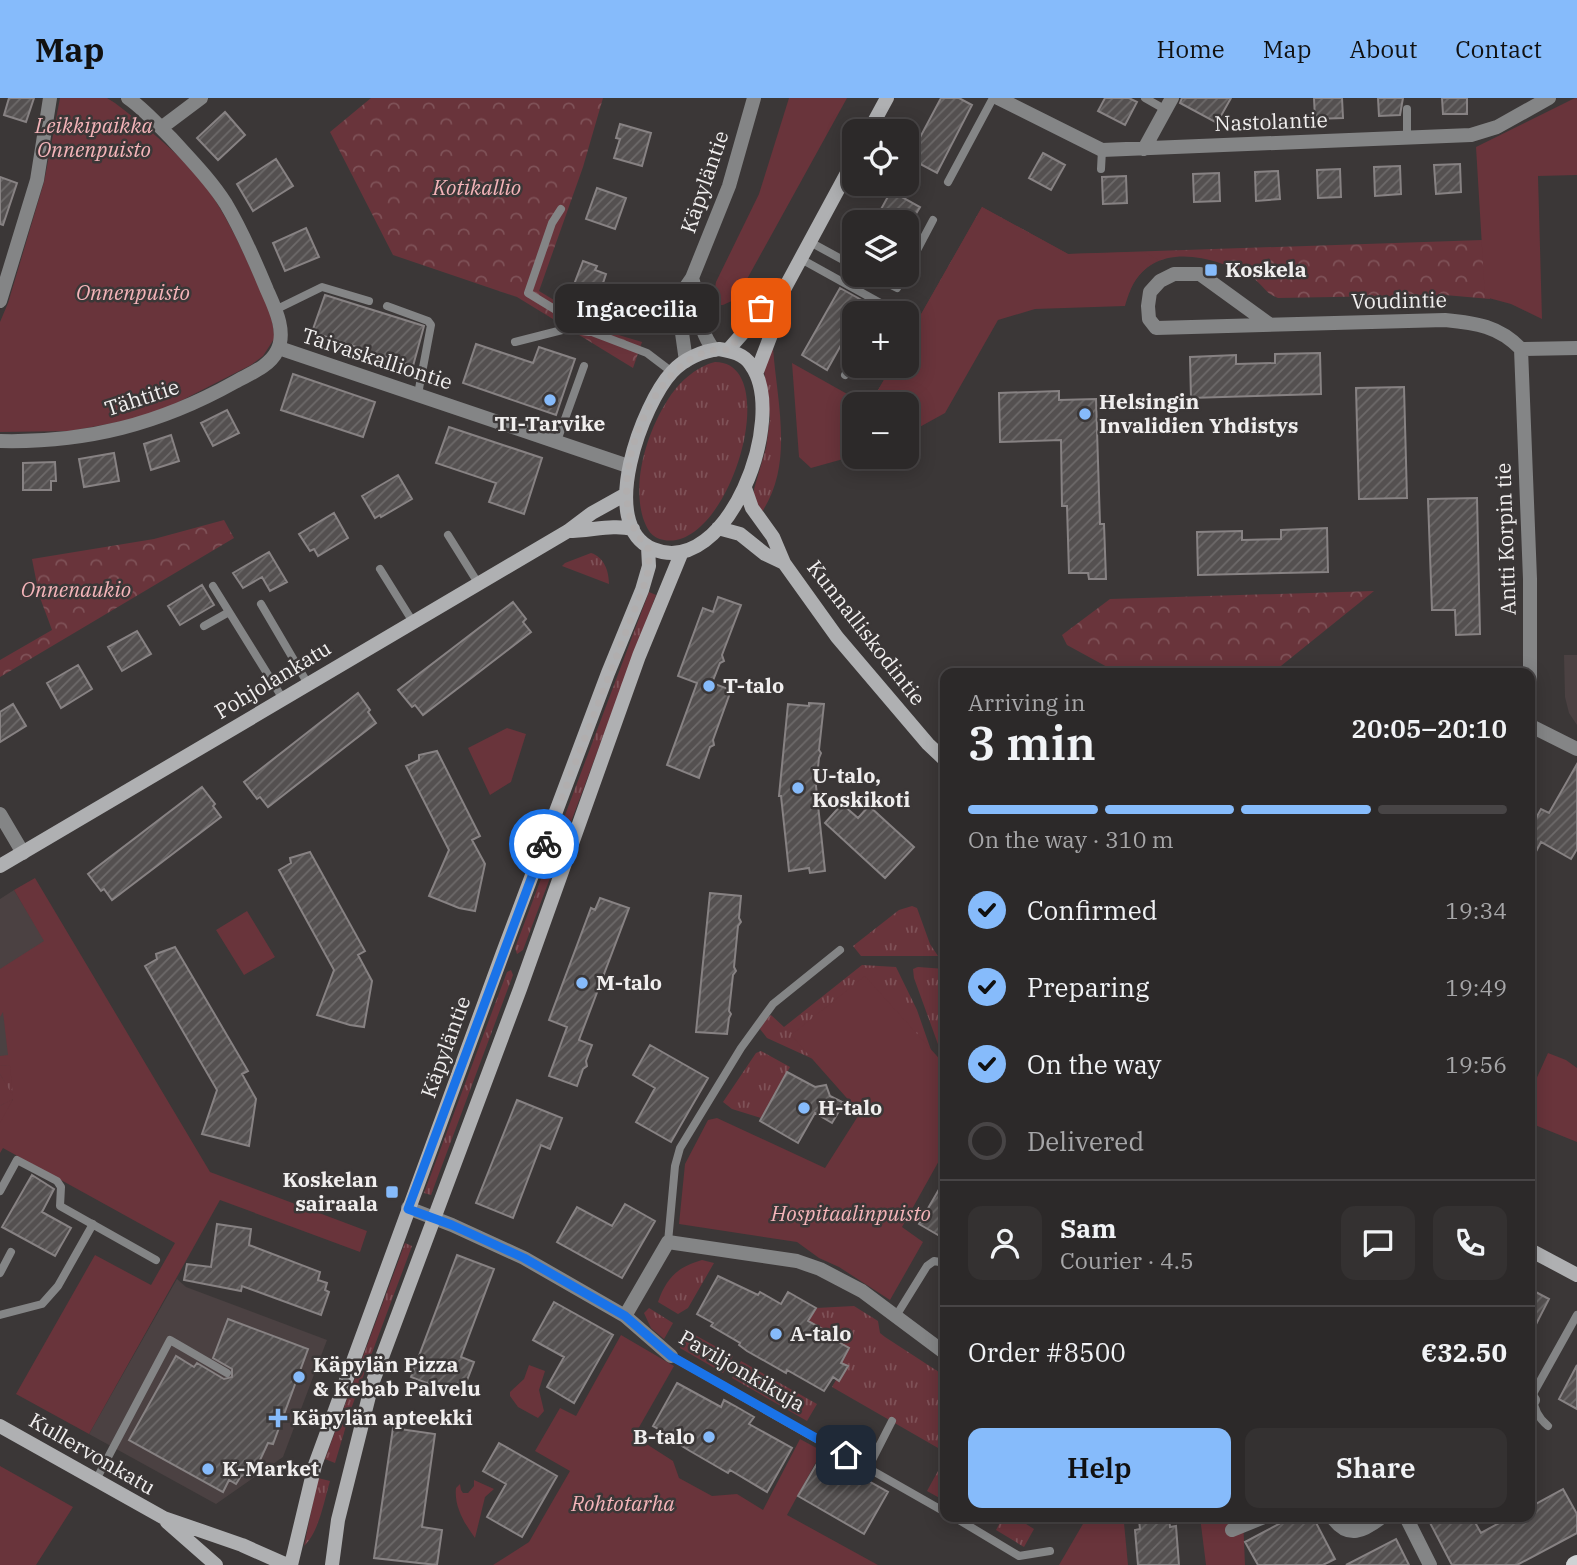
<!DOCTYPE html>
<meta charset="utf-8">
<style>
:root{--surface:#2c2929;--page:#343131;--text:#f1f3f6;--muted:#a6a6a8;--line:#484546;--accent:#86bbfb}
body{margin:0;font-family:"IBM Plex Serif",serif;background:var(--page);color:var(--text);height:100vh;display:flex;flex-direction:column;font-size:26px;white-space:nowrap}
*{box-sizing:border-box;margin:0}
p{font-size:23px;color:var(--muted)}
.icon{flex:none;width:38px;height:38px;fill:none;stroke:currentColor;stroke-width:2;stroke-linecap:round;stroke-linejoin:round}
.map{position:relative;flex:1;overflow:hidden}
.panel{position:absolute;left:940px;top:570px;width:595px;height:854px;display:flex;flex-direction:column;background:var(--surface);border-radius:14px;box-shadow:0 4px 18px #0003,0 0 0 2px var(--line)}
.panel>*{flex:none}
.fabs{position:absolute;left:842px;top:21px;display:grid;gap:14px}
.fabs a{display:grid;place-items:center;width:77px;height:77px;border-radius:14px;background:var(--surface);box-shadow:0 4px 18px #0003,0 0 0 2px var(--line);font-size:35px}
.pin{position:absolute;display:grid;place-items:center;width:60px;height:60px;color:#fff;margin:-30px;border-radius:14px;box-shadow:0 4px 10px #0006}
.courier{position:absolute;display:grid;place-items:center;width:70px;height:70px;margin:-35px;border:5px solid #1a73e8;border-radius:50%;background:#fff;color:#222;box-shadow:0 2px 9px #0007}
.bubble{position:absolute;height:49px;border-radius:14px;background:var(--surface);box-shadow:0 4px 18px #0003,0 0 0 2px var(--line);font-size:23px;font-weight:600;line-height:49px;text-align:center}
.headline em{font-style:normal;font-weight:600}
.headline div{display:flex;flex-direction:column-reverse}
.headline{display:flex;align-items:center;justify-content:space-between;height:119px;padding:0 28px}
h1{font-size:46px;font-weight:600;line-height:52px}
.bar{display:grid;grid-template-columns:repeat(4,1fr);gap:10px 7px;align-content:center;height:84px;padding:0 28px}
.bar i{height:9px;border-radius:5px;background:var(--line)}
.bar .on{background:var(--accent)}
.bar p{grid-column:span 4}
.line{display:flex;align-items:center;gap:18px;padding:0 28px;border-top:2px solid var(--line)}
.line div{flex:1}
.round{display:grid;place-items:center;flex:none;width:74px;height:74px;border-radius:14px;background:var(--page)}
ol{padding:0 28px;list-style:none}
li{display:flex;align-items:center;gap:21px;height:77px}
li p{margin-inline-start:auto}
li .icon{padding:7px;border-radius:50%;background:var(--accent);color:#111;stroke-width:4}
li:last-child{color:var(--muted)}
li i{width:38px;height:38px;border:4px solid var(--line);border-radius:50%}
.button{display:flex;gap:14px;margin-top:auto;padding:14px 28px}
.button a{flex:1;height:80px;border-radius:14px;background:var(--accent);color:#111;font-size:28px;font-weight:600;line-height:80px;text-align:center}
.button a+a{background:var(--page);color:var(--text)}
header{display:flex;align-items:center;gap:42px;box-sizing:border-box;height:98px;padding:0 35px;background:var(--accent);color:#111}
header strong{font-size:33px}
nav{display:flex;gap:38px;margin-inline-start:auto;font-size:24px}
.map>svg:first-child{display:block}
.built{fill:#4b4142}
.grass{fill:url(#grass-tufts)}
.forest{fill:url(#forest-crowns)}
.park{fill:#69343b}
.building{fill:url(#building-hatch);stroke:#878283;stroke-width:2}
.lines{fill:none;stroke-linecap:round;stroke-linejoin:round}
.lane{stroke:#848586;stroke-width:8}
.street{stroke:#848586;stroke-width:14}
.secondary{stroke:#afb0b2;stroke-width:14}
.primary{stroke:#cfd2d4;stroke-width:18}
.done{stroke:#b1aeae;stroke-width:7;stroke-dasharray:0 12.6}
.route{stroke:#1a73e8;stroke-width:9}
.poi-dot{fill:#86bbfb;stroke:#3b3737;stroke-width:2.5}
.labels{text-anchor:middle;stroke-width:5;stroke-linejoin:round;paint-order:stroke}
.street-label{font-size:21px;fill:#f0eeee;stroke:#3b3737}
.park-label{font-size:21px;font-style:italic;fill:#f4b4b9;stroke:#3b3737}
.poi-label{font-size:21px;font-weight:bold;fill:#f0eeee;stroke:#3b3737;text-anchor:start}
</style>
<header>
<strong>Map</strong>
<nav><a>Home</a><a>Map</a><a>About</a><a>Contact</a></nav>
</header>
<div class="map">
<svg width="1577" height="1467" viewBox="0 0 1577 1467">
<defs>
<pattern id="grass-tufts" width="24" height="20" patternUnits="userSpaceOnUse" patternTransform="scale(1.75)"><rect width="24" height="20" fill="#69343b"/><path d="M3 7l-1-3M5 7V3M7 7l1-3M15 17l-1-3M17 17v-4M19 17l1-3" fill="none" stroke="#7f5258"/></pattern>
<pattern id="forest-crowns" width="20" height="18" patternUnits="userSpaceOnUse" patternTransform="scale(1.75)"><rect width="20" height="18" fill="#69343b"/><path d="M2 6a3 3 0 1 1 6 0M12 15a3 3 0 1 1 6 0" fill="none" stroke="#7f5258"/></pattern>
<pattern id="building-hatch" width="6" height="6" patternUnits="userSpaceOnUse" patternTransform="scale(1.75)"><rect width="6" height="6" fill="#545050"/><path d="M-1 1l2-2M0 6l6-6M5 7l2-2" fill="none" stroke="#6d6a6a"/></pattern>
</defs>
<rect width="100%" height="100%" fill="#3b3737"/>
<!-- built -->
<path class="built" d="M1564,557H1577V627L1569,615L1565,599Z
M14,792L54,858L13,1000L0,1025V801Z
M177,1181L186,1189L327,1242L283,1359L216,1406L89,1336Z"/>
<!-- grass -->
<path class="grass" d="M773,250C777,305 794,365 762,414L754,399V391L766,350L770,321L764,272Z
M715,264C785,264 729,454 664,442C651,440 647,431 643,420C632,383 647,335 667,303C678,285 695,269 715,264Z
M591,455C604,459 609,473 609,486L562,468L565,465Z
M649,494L656,497L523,852L517,856L515,850Z
M912,808L917,810L930,846L938,858H861L853,848L899,812Z
M862,867L896,869L917,912L931,952L848,977L767,940L760,931L761,925L771,917L784,929Z
M918,869L945,871V995L940,972L939,949L914,880L913,871Z
M511,872L513,877L431,1097L424,1095L507,874Z
M761,953L790,969L761,1020L732,1011L723,1004L756,955Z
M0,967L24,968L0,1039V1008L13,1000L0,976Z
M405,1145L412,1148L351,1311L335,1365L325,1361Z
M702,1162L714,1165L688,1210L678,1216L658,1204C666,1181 677,1169 702,1162Z
M854,1208L878,1223L880,1235L885,1239L945,1278V1354L832,1289L836,1282L839,1283L847,1268L841,1265L849,1250L826,1237L827,1234L808,1223L816,1210Z
M649,1210L673,1225L664,1241L651,1230L644,1215Z
M686,1232L733,1258L723,1275L680,1250Z
M741,1263L817,1306L807,1323L732,1280Z
M938,1373L945,1377V1403L927,1393Z
M318,1380L330,1383C324,1403 319,1434 304,1448Z
M1003,1419H1015L1034,1431L1024,1449L996,1432Z"/>
<!-- forest -->
<path class="forest" d="M371,0H603L583,69L539,193L605,233L642,244L633,270L517,199L393,157L330,34Z
M982,109L1068,156L1483,142L1490,201L1445,197L1278,200C1266,196 1263,187 1253,180C1214,157 1151,141 1129,194L1021,195L870,306L892,268H906L907,241Z
M224,422L234,440L0,579V562L52,532L39,497L32,461L154,441Z
M1374,493L1271,576H1120L1067,547L1062,537L1110,501Z"/>
<!-- park -->
<path class="park" d="M60,0H107L115,5C146,29 178,54 203,85C225,114 240,147 255,180C263,199 275,220 274,241L263,258L251,267L161,313L130,322L70,333L0,334V224L8,205L44,84Z
M789,0H847L736,201L723,207H717L713,203L716,184L759,96Z
M1575,0H1577V77L1538,78L1542,221L1511,206L1485,199L1476,49Z
M982,109L1068,156L1145,154L1158,162C1137,175 1132,185 1125,208L1035,211L998,222L945,315L907,336L906,306H870L892,268H906L907,241Z
M792,265L865,306H854V358L811,370L799,359Z
M507,630L526,636L511,684L490,697L468,650Z
M35,780L210,1074L367,1133L360,1154L220,1102L89,1336L16,1296L95,1157L151,1187L175,1145L3,1050L0,1055V1025L13,1001L0,1008V976L13,998L10,968L0,967V958L8,957L3,914L0,919V871L44,843L14,792Z
M247,813L275,859L244,877L216,832Z
M865,878L945,967V1052L902,1129L923,1144L890,1202L839,1169L819,1160L797,1144L679,1126L685,1066L708,1022L717,1020L825,1070L860,1015L791,937Z
M1548,955L1566,962L1577,970V1044L1530,1025V995Z
M621,1237L674,1268L634,1338L673,1363L679,1380L712,1398L737,1396L763,1412L800,1341L822,1353L787,1417L878,1467H493L529,1444L570,1373L535,1353L560,1310L576,1318Z
M529,1267L545,1273L539,1292L544,1313L538,1320L518,1309L510,1298V1294L524,1281Z
M0,1368L73,1409L36,1467H0Z
M474,1382L494,1391L485,1399L475,1440C464,1425 454,1408 456,1390L460,1386L461,1392L463,1395H468L474,1388Z
M1087,1419H1134L1124,1425L1128,1467H1059Z
M1200,1419H1243L1245,1467H1206Z"/>
<!-- building -->
<path class="building" d="M9,0H34L26,24L4,17Z
M941,0H959L972,7L937,75L909,60Z
M1105,0H1129L1137,4L1125,27L1098,13Z
M1182,0H1231L1217,25L1180,5Z
M1314,0H1342L1343,20L1315,21Z
M1378,0H1403L1400,17L1379,18Z
M1442,0H1467V16H1443Z
M225,14L245,37L218,62L197,40Z
M620,26L651,35L642,68L614,60L620,41L616,40Z
M1043,55L1065,67L1051,92L1029,80Z
M276,61L293,88L253,113L237,86Z
M1460,66L1461,94L1436,96L1434,67Z
M1400,68L1401,96L1375,98L1374,69Z
M1340,71L1341,99L1318,100L1317,72Z
M1278,73L1280,101L1256,103L1255,74Z
M1219,75L1220,103L1194,104L1193,76Z
M1126,78L1127,105L1103,106L1102,79Z
M0,79L17,85L3,127L0,126Z
M597,90L626,100L615,131L586,121Z
M891,93L920,109L911,124H874Z
M306,130L319,159L285,173L273,145Z
M583,163L597,168L595,172L606,176L596,206L570,197Z
M840,190L865,204L859,215H854V224L827,272L802,257Z
M325,197L424,228L413,268L312,234Z
M476,246L533,265L539,249L575,261L556,317L463,285Z
M1320,255L1321,296L1191,300L1190,259L1236,257V266L1275,265V256Z
M293,276L375,304L363,339L281,312Z
M1404,289L1407,400L1359,401L1356,290Z
M1059,293V302L1096,301L1100,426H1104L1106,481H1089L1088,475H1069L1067,408H1062L1061,342L1000,344L999,295Z
M227,312L239,335L213,348L201,325Z
M449,329L542,360L524,416L489,404L496,385L436,365Z
M171,337L179,363L151,372L144,346Z
M114,355L119,383L84,389L79,361Z
M55,364L56,383H51V392H23V365Z
M398,377L412,401L381,419L380,417L375,420L362,398Z
M1477,400L1480,536L1456,537L1455,512H1432L1428,401Z
M334,415L348,440L318,458L314,451L310,453L299,436Z
M1327,430L1328,474L1198,477L1197,434L1242,433V442L1281,441V432Z
M269,454L287,484L270,493L262,479L243,490L233,475Z
M202,487L214,507L180,527L168,508Z
M718,499L741,507L722,557L724,563L720,565L712,585L731,592L713,642L714,647L710,649L699,680L667,667L697,585L678,578L703,510L713,514Z
M513,504L526,521L523,524L531,534L423,617L415,607L412,609L398,592Z
M137,533L151,556L122,573L108,549Z
M78,567L92,591L61,610L47,585Z
M358,595L370,612L368,614L376,625L268,709L260,699L257,701L244,684Z
M809,605L824,606L819,652L821,655L819,660L816,688L825,773L810,775L809,770L789,773L781,698H779L788,606L809,608Z
M13,606L26,628L0,644V614Z
M437,653L480,738L472,742L485,766L475,813L459,810L429,798L449,752L406,668L419,662V657Z
M1577,666V751L1571,761L1541,744L1530,765V731L1541,711L1549,715Z
M202,689L215,706L213,708L221,719L112,802L104,791L101,793L88,776Z
M842,706L858,720L869,708L914,749L885,780L825,725Z
M310,754L365,853L358,857L372,883L364,929L350,927L317,917L334,872L279,772L291,765L290,760Z
M710,795L741,798L739,820L741,824L738,828L734,869L736,873L733,877L729,913L731,916L729,920L727,936L696,934Z
M600,800L629,810L579,942L592,947L586,963L587,968L583,971L577,988L549,978L567,929L549,922L591,810L595,812Z
M175,849L248,973L242,976L256,1001L249,1048L202,1036L217,992L145,868L157,861L156,856Z
M650,947L708,980L671,1044L636,1024L655,990L633,977Z
M787,974L815,989L826,987L830,998L844,1005L832,1025L815,1015L798,1045L760,1023Z
M517,1002L562,1020L550,1051L541,1047L513,1120L476,1105Z
M32,1077L54,1091L42,1114L71,1130L55,1158L2,1129Z
M945,1081V1141L919,1126Z
M625,1106L655,1123L622,1180L557,1144L577,1109L612,1128Z
M217,1126L251,1131L249,1147L320,1174L318,1182L327,1185L325,1192L329,1194L321,1217L242,1188L241,1193L184,1182L187,1166L211,1169Z
M457,1157L494,1171L461,1259L474,1264L461,1298L411,1279Z
M718,1178L758,1197L760,1194L781,1206L788,1194L816,1210L808,1223L828,1234L826,1237L849,1250L841,1265L848,1268L839,1283L833,1279L824,1293L787,1272L786,1275L747,1253L739,1247L740,1245L711,1228L713,1225L697,1216Z
M1530,1191L1549,1201L1530,1238Z
M554,1204L613,1237L574,1305L547,1289L564,1259L533,1242Z
M228,1221L308,1251L273,1346L268,1345L260,1362L265,1375H248L241,1378L236,1386L229,1382L223,1394L129,1342L176,1258L194,1269L197,1265L224,1281L232,1279V1271L213,1260Z
M1577,1267V1311L1559,1301Z
M677,1285L721,1309L724,1302L735,1308L754,1319L749,1326L792,1350L767,1394L730,1372L728,1375L690,1353L682,1348L683,1345L653,1328Z
M393,1330L435,1336L422,1429L442,1432L437,1467L374,1460Z
M499,1345L557,1378L522,1439L487,1419L506,1386L483,1373Z
M822,1357L888,1394L864,1436L798,1398Z
M1563,1391L1577,1416V1435L1517,1467H1452L1427,1419H1472L1481,1435L1510,1419H1530V1409Z
M1145,1419H1169L1170,1429L1176,1428L1179,1467H1138L1135,1432L1140,1431L1139,1422L1145,1421Z
M1292,1419H1313L1335,1461L1323,1467H1258L1245,1444Z
M1396,1441L1409,1467H1346Z"/>
<g class="lines">
<!-- lane -->
<path class="lane" d="M1145,0L1166,12
M1407,11V40
M1101,71L1102,52
M948,84L993,0
M561,111L552,125L528,195L592,234L647,255L672,274
M810,144L854,168
M801,161L884,207L879,215
M906,173L933,122
M871,177L897,190L904,177
M387,208L428,223L431,227L418,296
M275,212L322,189L369,203
M515,244L566,231L589,234
M845,277L854,261
M557,343L584,268
M448,437L478,485
M380,471L413,524
M213,488L283,601
M261,506L308,586
M204,528L229,514
M0,1093L17,1062L57,1083L61,1089L60,1108L156,1162
M668,1144L675,1068L680,1050L741,950L773,906L840,852
M0,1175L11,1154
M0,1217L42,1206L58,1188L93,1126
M896,1218L927,1168L934,1163L945,1165
M671,1258L945,1414
M1548,1328C1537,1319 1532,1308 1534,1294L1577,1217
M868,1370L892,1323
M96,1382L170,1242L227,1275
M954,1419L1019,1458L1050,1453"/>
<!-- street -->
<path class="street" d="M998,0L1102,52L1471,37L1497,29L1549,0
M161,30L201,0
M1144,51L1172,0
M692,180C700,205 696,230 714,252
M0,203L37,82L50,0
M1269,226L1200,176H1174L1160,183L1150,194L1148,208L1149,221L1156,230L1445,222C1476,225 1499,228 1521,251
M279,250L628,368
M1521,251L1530,481V629
M1521,251L1577,250
M686,263L680,221L681,196L692,180L729,88L754,0
M0,343C86,345 160,326 235,284C249,276 269,269 277,253C287,234 275,210 267,192C255,163 242,133 226,106C211,82 190,61 171,40C157,26 144,11 128,0
M1531,628L1577,651
M0,716L23,755
M408,1110L452,1127L524,1160L625,1218L671,1258
M625,1218L668,1144L797,1163L820,1171L862,1193L945,1255
M1530,1303L1533,1302
M1332,1419C1348,1442 1364,1433 1382,1419
M1406,1419L1430,1467
M1232,1432L1264,1419"/>
<!-- secondary -->
<path class="secondary" d="M869,33L887,0
M719,251C731,253 744,256 751,267C789,319 727,482 653,451C596,427 643,305 672,274C684,261 702,253 719,251Z
M728,252L750,227L761,210L780,199
M756,276L777,221L780,199L854,62
M745,390L752,410L773,439L784,465L837,539L928,646L945,662
M718,430L740,436L765,456L784,465
M568,433C591,433 612,426 633,431
M0,768L568,433L592,415L626,396
M1530,1152L1577,1177
M0,1328L164,1420L242,1447L287,1467
M167,1424L216,1467
M291,1467L315,1367L502,857L608,575L642,492L649,468L648,449
M332,1467L338,1422L372,1286L520,891L639,558L681,456"/>
<!-- primary -->
<path class="primary" d="M1575,1467L1577,1466"/>
</g>
<g class="lines">
<!-- done -->
<path class="done" d="M544,746L646,482L649,468L648,449C593,403 653,243 728,252L750,227L761,210"/>
<!-- route -->
<path class="route" d="M544,746L408,1111L452,1127L524,1160L625,1218L671,1258L846,1357"/>
</g>
<!-- markers -->
<g class="poi-dot">
<rect x="1204" y="165" width="14" height="14" rx="3.5"/>
<circle cx="550" cy="302" r="7"/>
<circle cx="1085" cy="316" r="7"/>
<circle cx="709" cy="588" r="7"/>
<circle cx="798" cy="690" r="7"/>
<circle cx="582" cy="885" r="7"/>
<circle cx="804" cy="1010" r="7"/>
<rect x="385" y="1087" width="14" height="14" rx="3.5"/>
<circle cx="776" cy="1236" r="7"/>
<circle cx="299" cy="1279" r="7"/>
<path d="M274.5 1309.5h7v7h7v7h-7v7h-7v-7h-7v-7h7z"/>
<circle cx="709" cy="1339" r="7"/>
<circle cx="208" cy="1371" r="7"/>
</g>
<g class="labels">
<!-- street labels -->
<g class="street-label">
<text transform="translate(1271 24) rotate(-2)" y="7">Nastolantie</text>
<text transform="translate(705 84) rotate(-71)" y="7">Käpyläntie</text>
<text transform="translate(1399 203) rotate(-1)" y="7">Voudintie</text>
<text transform="translate(377 261) rotate(18)" y="7">Taivaskalliontie</text>
<text transform="translate(142 300) rotate(-18)" y="7">Tähtitie</text>
<text transform="translate(1506 441) rotate(-92)" y="7">Antti Korpin tie</text>
<text transform="translate(866 535) rotate(52)" y="7">Kunnalliskodintie</text>
<text transform="translate(273 582) rotate(-31)" y="7">Pohjolankatu</text>
<text transform="translate(446 949) rotate(-70)" y="7">Käpyläntie</text>
<text transform="translate(742 1273) rotate(30)" y="7">Paviljonkikuja</text>
<text transform="translate(92 1356) rotate(30)" y="7">Kullervonkatu</text>
</g>
<!-- park labels -->
<g class="park-label">
<text x="94" y="35">Leikkipaikka<tspan x="94" dy="24">Onnenpuisto</tspan></text>
<text x="477" y="97">Kotikallio</text>
<text x="133" y="202">Onnenpuisto</text>
<text x="76" y="499">Onnenaukio</text>
<text x="851" y="1123">Hospitaalinpuisto</text>
<text x="623" y="1413">Rohtotarha</text>
</g>
<!-- poi labels -->
<g class="poi-label">
<text x="1225" y="179">Koskela</text>
<text x="1099" y="311">Helsingin<tspan x="1099" dy="24">Invalidien Yhdistys</tspan></text>
<text x="550" y="333" text-anchor="middle">TI-Tarvike</text>
<text x="723" y="595">T-talo</text>
<text x="812" y="685">U-talo,<tspan x="812" dy="24">Koskikoti</tspan></text>
<text x="596" y="892">M-talo</text>
<text x="818" y="1017">H-talo</text>
<text x="378" y="1089" text-anchor="end">Koskelan<tspan x="378" dy="24">sairaala</tspan></text>
<text x="790" y="1243">A-talo</text>
<text x="313" y="1274">Käpylän Pizza<tspan x="313" dy="24">&amp; Kebab Palvelu</tspan></text>
<text x="292" y="1327">Käpylän apteekki</text>
<text x="695" y="1346" text-anchor="end">B-talo</text>
<text x="222" y="1378">K-Market</text>
</g>
</g>
</svg>
<div class="fabs">
<a><svg class="icon" aria-label="locate" viewBox="0 0 24 24"><circle cx="12" cy="12" r="6"/><path d="M12 2v4M12 18v4M2 12h4M18 12h4"/></svg></a>
<a><svg class="icon" aria-label="layers" viewBox="0 0 24 24"><path d="M12 4l9 5-9 5-9-5zM3 14l9 5 9-5"/></svg></a>
<a>+</a>
<a>−</a>
</div>
<div class="pin" style="left:761px;top:210px;background:#ea580c"><svg class="icon" aria-label="bag" viewBox="0 0 24 24"><path d="M5 8h14l-1 12H6zM9 8a3 3 0 0 1 6 0"/></svg></div>
<div class="pin" style="left:846px;top:1357px;background:#1f2937"><svg class="icon" aria-label="home" viewBox="0 0 24 24"><path d="M3 11l9-7 9 7M6 9v11h12V9"/></svg></div>
<div class="courier" style="left:544px;top:746px"><svg class="icon" aria-label="bike" viewBox="0 0 24 24"><circle cx="6" cy="16" r="4"/><circle cx="18" cy="16" r="4"/><path d="M6 16l4-8h5l3 8M10 8l3 8H6M13 5h3"/></svg></div>
<div class="bubble" style="left:555px;top:186px;width:164px">Ingacecilia</div>
<section class="panel">
<div class="headline"><div><h1>3 min</h1><p>Arriving in</p></div><em>20:05–20:10</em></div>
<div class="bar"><i class="on"></i><i class="on"></i><i class="on"></i><i></i><p>On the way · 310 m</p></div>
<ol>
<li><svg class="icon" aria-label="check" viewBox="0 0 24 24"><path d="M5 12l5 5 9-10"/></svg>Confirmed<p>19:34</p></li>
<li><svg class="icon" aria-label="check" viewBox="0 0 24 24"><path d="M5 12l5 5 9-10"/></svg>Preparing<p>19:49</p></li>
<li><svg class="icon" aria-label="check" viewBox="0 0 24 24"><path d="M5 12l5 5 9-10"/></svg>On the way<p>19:56</p></li>
<li><i></i>Delivered</li>
</ol>
<div class="line" style="height:126px"><a class="round"><svg class="icon" aria-label="person" viewBox="0 0 24 24"><circle cx="12" cy="8" r="4"/><path d="M4 21q1-7 8-7t8 7"/></svg></a><div><b>Sam</b><p>Courier · 4.5</p></div><a class="round"><svg class="icon" aria-label="chat" viewBox="0 0 24 24"><path d="M4 5h16v11H9l-5 4z"/></svg></a><a class="round"><svg class="icon" aria-label="phone" viewBox="0 0 24 24"><path d="M5 4h4l2 5-3 2q2 4 5 5l2-3 5 2v4C11 20 4 13 5 4z"/></svg></a></div>
<div class="line" style="height:91px"><div>Order #8500</div><b>€32.50</b></div>
<div class="button"><a>Help</a><a>Share</a></div>
</section>
</div>
